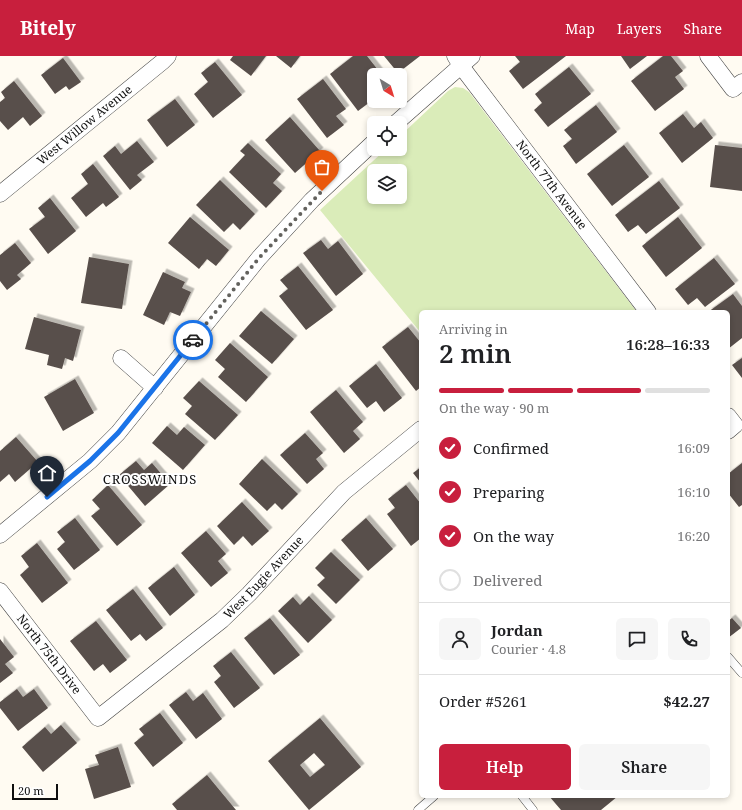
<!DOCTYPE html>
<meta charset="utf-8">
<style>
:root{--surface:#fff;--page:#f6f6f6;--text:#202124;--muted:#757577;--line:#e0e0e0;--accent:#c81f3d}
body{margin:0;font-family:"Noto Serif",serif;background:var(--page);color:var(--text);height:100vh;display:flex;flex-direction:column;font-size:15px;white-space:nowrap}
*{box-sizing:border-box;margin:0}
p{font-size:13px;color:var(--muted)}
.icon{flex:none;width:22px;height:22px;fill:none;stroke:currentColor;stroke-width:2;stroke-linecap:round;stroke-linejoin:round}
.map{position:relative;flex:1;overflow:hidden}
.panel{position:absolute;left:419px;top:254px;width:311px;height:488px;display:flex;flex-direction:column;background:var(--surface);border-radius:6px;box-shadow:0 2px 6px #0003}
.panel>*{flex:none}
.needle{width:26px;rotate:142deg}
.fabs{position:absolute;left:367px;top:12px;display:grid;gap:8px}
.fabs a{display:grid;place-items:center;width:40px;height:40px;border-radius:6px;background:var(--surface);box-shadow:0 2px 6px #0003;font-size:20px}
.scale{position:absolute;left:12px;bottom:10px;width:46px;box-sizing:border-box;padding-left:4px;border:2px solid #0f0f0f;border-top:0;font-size:11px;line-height:14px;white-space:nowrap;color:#0f0f0f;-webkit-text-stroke:3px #fff;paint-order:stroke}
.pin{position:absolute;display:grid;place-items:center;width:34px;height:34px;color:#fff;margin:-41px -17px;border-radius:50% 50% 50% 0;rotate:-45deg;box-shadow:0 0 4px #0007}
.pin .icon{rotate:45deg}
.courier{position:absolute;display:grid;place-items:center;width:40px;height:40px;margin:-20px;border:3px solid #1a73e8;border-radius:50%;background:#fff;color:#222;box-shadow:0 1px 5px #0007}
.head em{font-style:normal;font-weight:600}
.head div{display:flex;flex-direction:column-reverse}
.head{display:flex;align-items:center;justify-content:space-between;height:68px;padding:0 20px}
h1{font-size:26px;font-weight:600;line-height:30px}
.bar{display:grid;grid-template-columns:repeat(4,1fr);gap:6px 4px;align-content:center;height:48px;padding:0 20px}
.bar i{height:5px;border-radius:3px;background:var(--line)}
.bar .selected{background:var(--accent)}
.bar p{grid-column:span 4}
.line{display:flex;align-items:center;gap:10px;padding:0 20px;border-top:1px solid var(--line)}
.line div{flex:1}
.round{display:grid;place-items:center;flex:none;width:42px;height:42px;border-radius:6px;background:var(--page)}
ol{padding:0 20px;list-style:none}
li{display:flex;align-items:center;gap:12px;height:44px}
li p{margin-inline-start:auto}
li .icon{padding:4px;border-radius:50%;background:var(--accent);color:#fff;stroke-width:4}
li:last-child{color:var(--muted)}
li i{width:22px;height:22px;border:2px solid var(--line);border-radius:50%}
.action{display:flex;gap:8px;margin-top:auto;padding:8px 20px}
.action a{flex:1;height:46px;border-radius:6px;background:var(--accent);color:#fff;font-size:16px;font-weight:600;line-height:46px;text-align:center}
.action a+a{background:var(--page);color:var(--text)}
header{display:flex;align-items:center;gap:24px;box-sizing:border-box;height:56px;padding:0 20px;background:var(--accent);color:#fff}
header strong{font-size:19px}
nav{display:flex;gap:22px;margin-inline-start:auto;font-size:14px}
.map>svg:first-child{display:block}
.green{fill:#daecb9;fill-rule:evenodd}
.building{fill:#594f4b;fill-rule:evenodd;filter:url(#shadow)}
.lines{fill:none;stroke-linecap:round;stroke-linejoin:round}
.service-casing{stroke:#424242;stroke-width:9}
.minor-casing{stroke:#424242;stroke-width:17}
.service{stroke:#fff;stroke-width:8}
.minor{stroke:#fff;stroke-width:16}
.done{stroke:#63625e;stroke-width:4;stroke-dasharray:0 7.2}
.route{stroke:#1a73e8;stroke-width:5}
.labels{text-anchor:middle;stroke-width:4;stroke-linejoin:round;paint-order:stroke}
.street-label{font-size:12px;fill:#0f0f0f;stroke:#fff}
.neighbourhood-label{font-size:13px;letter-spacing:1px;fill:#0f0f0f;stroke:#fff}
</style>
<header>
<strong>Bitely</strong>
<nav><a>Map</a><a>Layers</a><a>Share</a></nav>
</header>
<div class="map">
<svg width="742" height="754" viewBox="0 0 742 754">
<defs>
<filter id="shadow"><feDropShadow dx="3.5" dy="-3.5" stdDeviation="0" flood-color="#0004"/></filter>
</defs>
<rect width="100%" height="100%" fill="#fffbf2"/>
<!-- green -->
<path class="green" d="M455,31L463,32L469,36L637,256H421V277L320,154L386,93H400V80L448,35ZM374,115H400V141H374Z"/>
<!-- building -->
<path class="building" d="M233,0H266L251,20L230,4Z
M276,0H300L291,12Z
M353,0H367L382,19H374V43L358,55L330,18Z
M384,0H420L398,17Z
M515,0H566L523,33L509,15L520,6Z
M621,0H647L630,13Z
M663,0H671L683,15L675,21L684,33L655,55L631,25Z
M63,2L81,26L69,34L66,30L55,38L41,19Z
M215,6L242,39L213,62L194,38L208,26L201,17Z
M569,11L591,38L548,71L534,54L542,47L535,38Z
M323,23L346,53L336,60L344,69L327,82L297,43Z
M14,25L42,60L30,70L23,61L8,74L0,65V46L5,42L1,36Z
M175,43L195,69L167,91L147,64Z
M596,49L617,76L576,108L563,90L572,83L564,74Z
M683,58L694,72L701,66L713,82L682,107L659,77Z
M290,61L320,95L295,117L265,84Z
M137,85L154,106L137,119L142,124L130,134L103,100L115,90L121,98Z
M248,87L281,118L273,127L282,135L266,152L229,116L245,99L240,95Z
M624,89L649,121L612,150L587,118Z
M715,89L742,92V135L710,131Z
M93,108L119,141L106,151L103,147L86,161L71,142L88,128L81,118Z
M220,124L255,158L240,174L233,167L224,176L196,149Z
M659,125L680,152L646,178L638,169L628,176L615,159Z
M50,142L76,175L48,198L29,173L45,161L38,152Z
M190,161L229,194L216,210L207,203L199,213L168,187Z
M678,161L702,192L666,221L642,190Z
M321,184L328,193L338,185L363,218L336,240L303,197Z
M15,187L31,207L17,219L21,223L7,234L0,225V199Z
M89,201L129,208L122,253L81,247Z
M714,202L735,228L705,251L697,242L688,249L675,233Z
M298,210L333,254L306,274L279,240L288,233L280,224Z
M163,216L185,226L182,232L191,236L180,260L170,256L164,269L143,259Z
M733,238L742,250V282L728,293V256H708Z
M261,255L294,283L272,308L239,280Z
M34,261L81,274L73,305L65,302L62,313L47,309L49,299L25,293Z
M408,271L421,287V331L416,335L382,291Z
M230,287L268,321L246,346L218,321L225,313L215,304Z
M742,302V322L732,309Z
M376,308L402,342L384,356L376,345L367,352L349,330Z
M75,323L94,357L63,375L44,341Z
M199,325L238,359L215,384L185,358L192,350L183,342Z
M336,334L363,366L353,375L360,383L344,397L310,356Z
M167,370L177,379L184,371L205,389L183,414L152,387Z
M305,377L323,397L316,403L324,413L307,428L280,399Z
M16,381L38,406L15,426L9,418L0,426V395Z
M262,403L298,438L282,454L275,447L267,455L239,428Z
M136,405L144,414L152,407L170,428L145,450L119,419Z
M742,407V449L739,451L728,437V418Z
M421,411V427L413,417Z
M108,429L142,469L117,490L91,460L100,453L92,444Z
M406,429L421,448V482L411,490L387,458L395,452L388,443Z
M242,446L269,475L252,490L243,480L234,489L217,470Z
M75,462L100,494L74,514L57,493L65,486L57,476Z
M366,462L393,493L368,515L341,484Z
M206,475L226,498L218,505L228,517L211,531L181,497Z
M37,487L68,527L42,547L20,519L29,511L21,500Z
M331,496L360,524L336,548L317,529L325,522L315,512Z
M174,511L195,539L170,560L148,532Z
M133,533L163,572L146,585L140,578L131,585L106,554Z
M309,540L332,564L308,587L278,555L293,541L300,549Z
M270,562L300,599L274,619L244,582Z
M732,562L741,572L728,582V565Z
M96,565L127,604L110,617L103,608L94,615L70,585Z
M0,583L14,601L5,608L13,617L0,627Z
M231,596L260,632L234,652L214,626L221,620L213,610Z
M17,633L23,641L34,633L48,652L18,675L0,652V646Z
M186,636L193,645L203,637L222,663L196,683L169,649Z
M160,657L183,687L153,711L134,687L144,679L139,673Z
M320,662L361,711L309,754L268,705ZM314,697L325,709L310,721L300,709Z
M61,669L77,687L43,716L22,691L45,671L51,678Z
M118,691L131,731L94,743L85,713L99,709L95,699Z
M207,719L236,754H177L172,748Z
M549,740H618L601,754H561Z"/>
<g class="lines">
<!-- service casing -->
<g class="service-casing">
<path id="service" d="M728,601L742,617
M522,740L533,754
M418,754L434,740"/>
</g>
<!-- minor casing -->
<g class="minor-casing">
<g id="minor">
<path id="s1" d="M455,0L461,10L648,256"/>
<path d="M708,0L733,33L742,26"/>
<path d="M396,67L472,0"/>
<path id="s2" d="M0,138L162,6L168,0"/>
<path d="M121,302L155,332"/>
<path d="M728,360L735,369L728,375"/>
<path d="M0,479L90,405L118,377L259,202L312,144L374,86"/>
<path id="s3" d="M0,535L98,662L222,564L249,538L344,436L421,373"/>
</g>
</g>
<!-- service -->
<use href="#service" class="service"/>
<!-- minor -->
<use href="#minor" class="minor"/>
</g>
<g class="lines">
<!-- done -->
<path class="done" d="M193,284L259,202L322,135"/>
<!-- route -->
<path class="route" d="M47,441L90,405L118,377L193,284"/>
</g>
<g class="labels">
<!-- street labels -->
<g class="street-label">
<text dy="4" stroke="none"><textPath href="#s2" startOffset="109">West Willow Avenue</textPath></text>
<text dy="4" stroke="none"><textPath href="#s1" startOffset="161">North 77th Avenue</textPath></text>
<text dy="4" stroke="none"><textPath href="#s3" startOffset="378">West Eugie Avenue</textPath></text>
<text dy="4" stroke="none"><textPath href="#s3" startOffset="80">North 75th Drive</textPath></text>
</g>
<!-- neighbourhood labels -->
<g class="neighbourhood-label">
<text x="150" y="428">CROSSWINDS</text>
</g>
</g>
</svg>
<div class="fabs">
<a><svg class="needle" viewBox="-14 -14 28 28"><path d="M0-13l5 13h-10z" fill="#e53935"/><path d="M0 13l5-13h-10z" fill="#757577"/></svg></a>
<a><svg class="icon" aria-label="locate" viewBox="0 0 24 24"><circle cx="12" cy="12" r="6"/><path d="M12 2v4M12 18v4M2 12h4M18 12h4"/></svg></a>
<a><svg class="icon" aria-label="layers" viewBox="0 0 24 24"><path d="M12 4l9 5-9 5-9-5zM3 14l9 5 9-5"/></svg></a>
</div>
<div class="scale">20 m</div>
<div class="pin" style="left:322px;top:135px;background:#ea580c"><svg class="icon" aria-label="bag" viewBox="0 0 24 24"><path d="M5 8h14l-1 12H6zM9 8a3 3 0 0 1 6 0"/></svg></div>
<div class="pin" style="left:47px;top:441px;background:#1f2937"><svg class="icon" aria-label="home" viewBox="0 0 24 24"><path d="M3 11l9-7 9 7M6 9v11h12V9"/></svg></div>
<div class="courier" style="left:193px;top:284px"><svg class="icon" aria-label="car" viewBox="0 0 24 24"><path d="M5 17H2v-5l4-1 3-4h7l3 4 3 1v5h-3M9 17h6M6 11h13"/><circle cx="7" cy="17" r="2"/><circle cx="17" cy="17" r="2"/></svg></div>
<section class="panel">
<div class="head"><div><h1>2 min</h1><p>Arriving in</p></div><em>16:28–16:33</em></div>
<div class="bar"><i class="selected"></i><i class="selected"></i><i class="selected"></i><i></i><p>On the way · 90 m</p></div>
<ol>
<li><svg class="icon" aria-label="check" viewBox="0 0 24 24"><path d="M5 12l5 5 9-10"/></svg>Confirmed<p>16:09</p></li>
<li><svg class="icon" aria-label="check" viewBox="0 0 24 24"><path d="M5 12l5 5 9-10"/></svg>Preparing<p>16:10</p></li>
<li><svg class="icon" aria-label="check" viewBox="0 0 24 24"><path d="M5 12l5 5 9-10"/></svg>On the way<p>16:20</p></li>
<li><i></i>Delivered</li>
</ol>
<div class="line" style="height:72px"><a class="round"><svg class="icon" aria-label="person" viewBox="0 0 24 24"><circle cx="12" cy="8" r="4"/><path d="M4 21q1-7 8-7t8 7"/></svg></a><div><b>Jordan</b><p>Courier · 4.8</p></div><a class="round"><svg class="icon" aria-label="chat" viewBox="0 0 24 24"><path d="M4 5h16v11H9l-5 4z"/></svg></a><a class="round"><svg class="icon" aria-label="phone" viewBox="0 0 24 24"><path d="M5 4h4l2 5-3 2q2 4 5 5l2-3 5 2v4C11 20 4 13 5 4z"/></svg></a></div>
<div class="line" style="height:52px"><div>Order #5261</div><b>$42.27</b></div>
<div class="action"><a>Help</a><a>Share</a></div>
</section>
</div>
